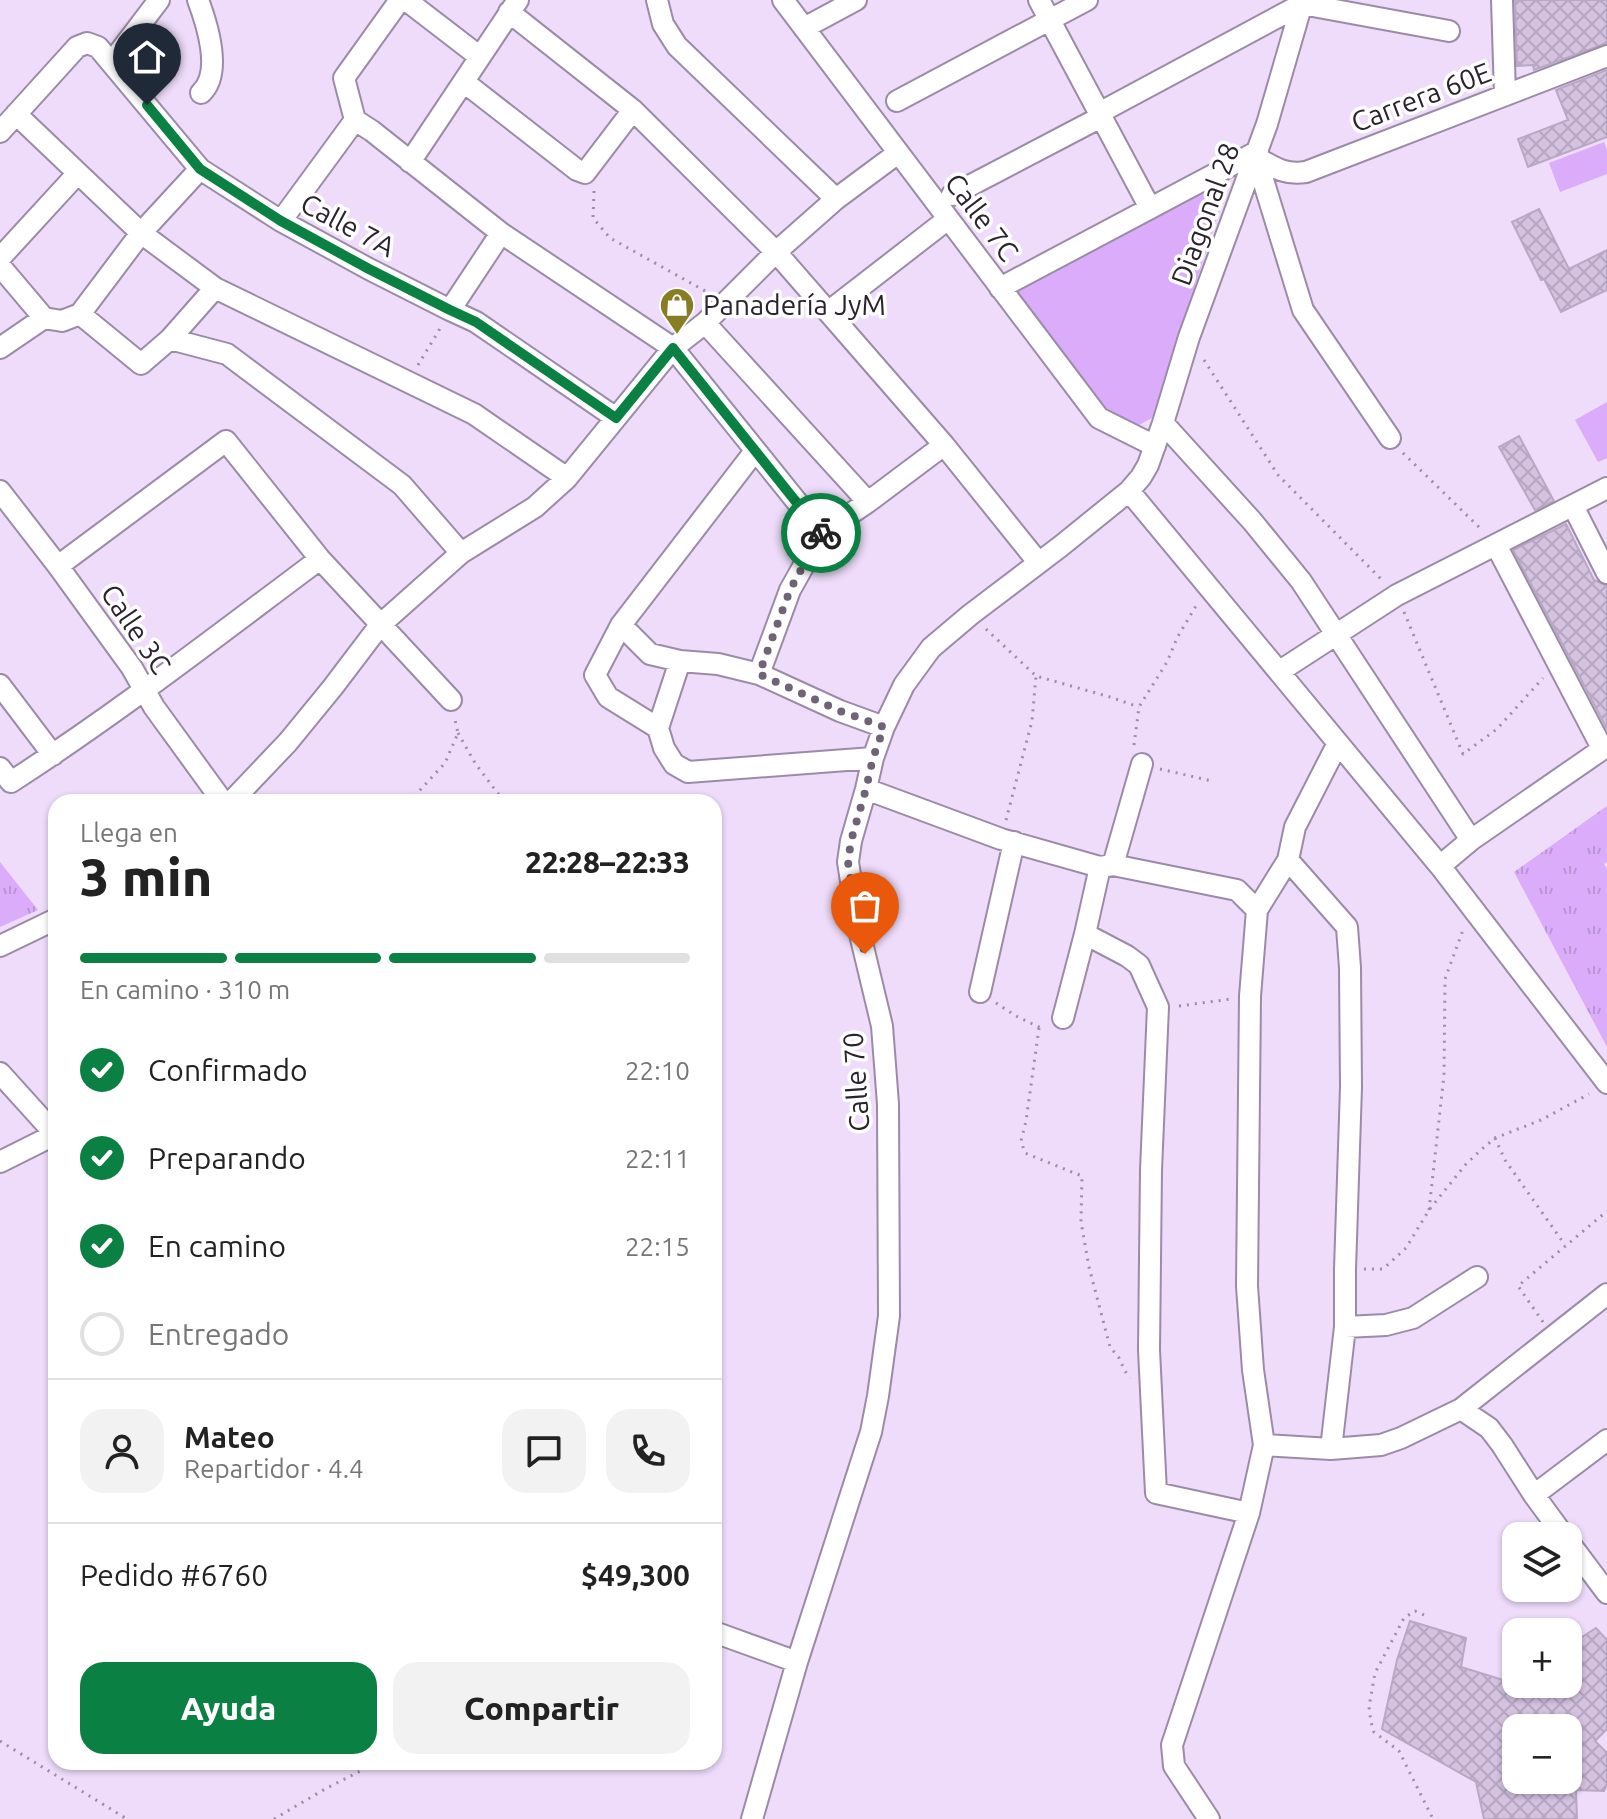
<!DOCTYPE html>
<html lang="es">
<meta charset="utf-8">
<style>
:root{--surface:#fff;--page:#f2f2f2;--text:#222;--muted:#767676;--line:#e0e0e0;--accent:#0b8043}
body{margin:0;font-family:Ubuntu,sans-serif;background:var(--page);color:var(--text);height:100vh;display:flex;flex-direction:column;font-size:30px;white-space:nowrap}
*{box-sizing:border-box;margin:0}
p{font-size:26px;color:var(--muted)}
.icon{flex:none;width:44px;height:44px;fill:none;stroke:currentColor;stroke-width:2;stroke-linecap:round;stroke-linejoin:round}
.map{position:relative;flex:1;overflow:hidden}
.side{position:absolute;left:48px;top:794px;width:674px;height:976px;display:flex;flex-direction:column;background:var(--surface);border-radius:24px;box-shadow:0 2px 6px #0004}
.side>*{flex:none}
.buttons{position:absolute;left:1502px;top:1522px;display:grid;gap:16px}
.buttons a{display:grid;place-items:center;width:80px;height:80px;border-radius:16px;background:var(--surface);box-shadow:0 2px 6px #0004;font-size:40px}
.pin{position:absolute;display:grid;place-items:center;width:68px;height:68px;color:#fff;margin:-82px -34px;border-radius:50% 50% 50% 0;rotate:-45deg;box-shadow:0 0 8px #0007}
.pin .icon{rotate:45deg}
.courier{position:absolute;display:grid;place-items:center;width:80px;height:80px;margin:-40px;border:6px solid #0b8043;border-radius:50%;background:#fff;color:#222;box-shadow:0 2px 10px #0007}
.headline em{font-style:normal;font-weight:800}
.headline div{display:flex;flex-direction:column-reverse}
.headline{display:flex;align-items:center;justify-content:space-between;height:136px;padding:0 32px}
h1{font-size:52px;font-weight:800;line-height:60px}
.bar{display:grid;grid-template-columns:repeat(4,1fr);gap:12px 8px;align-content:center;height:96px;padding:0 32px}
.bar i{height:10px;border-radius:6px;background:var(--line)}
.bar .active{background:var(--accent)}
.bar p{grid-column:span 4}
.line{display:flex;align-items:center;gap:20px;padding:0 32px;border-top:2px solid var(--line)}
.line div{flex:1}
.round{display:grid;place-items:center;flex:none;width:84px;height:84px;border-radius:24px;background:var(--page)}
ol{padding:0 32px;list-style:none}
li{display:flex;align-items:center;gap:24px;height:88px}
li p{margin-inline-start:auto}
li .icon{padding:8px;border-radius:50%;background:var(--accent);color:#fff;stroke-width:4}
li:last-child{color:var(--muted)}
li i{width:44px;height:44px;border:4px solid var(--line);border-radius:50%}
.cta{display:flex;gap:16px;margin-top:auto;padding:16px 32px}
.cta a{flex:1;height:92px;border-radius:24px;background:var(--accent);color:#fff;font-size:32px;font-weight:800;line-height:92px;text-align:center}
.cta a+a{background:var(--page);color:var(--text)}
.map>svg:first-child{display:block}
.grass{fill:url(#grass-tufts)}
.park{fill:#daacf9}
.building{fill:url(#building-cross-hatch);stroke:#b9a8c5;stroke-width:2;fill-rule:evenodd}
.lines{fill:none;stroke-linecap:round;stroke-linejoin:round}
.minor-casing{stroke:#9b8ba7;stroke-width:24}
.path{stroke:#9b8ea4;stroke-width:3;stroke-dasharray:2 6;stroke-linecap:butt}
.minor{stroke:#fff;stroke-width:20}
.done{stroke:#6f6475;stroke-width:8;stroke-dasharray:0 14.4}
.route{stroke:#0b8043;stroke-width:10}
.labels{text-anchor:middle;stroke-width:7;stroke-linejoin:round;paint-order:stroke}
.street-label{font-size:28px;fill:#2a232e;stroke:#fff}
.poi-label{font-size:28px;fill:#2a232e;stroke:#fff;text-anchor:start}
</style>
<div class="map">
<svg width="1607" height="1819" viewBox="0 0 1607 1819">
<defs>
<pattern id="grass-tufts" width="24" height="20" patternUnits="userSpaceOnUse" patternTransform="scale(2)"><rect width="24" height="20" fill="#daacf9"/><path d="M3 7l-1-3M5 7V3M7 7l1-3M15 17l-1-3M17 17v-4M19 17l1-3" fill="none" stroke="#bb94d6"/></pattern>
<pattern id="building-cross-hatch" width="8" height="8" patternUnits="userSpaceOnUse" patternTransform="scale(2)"><rect width="8" height="8" fill="#d4c2e0"/><path d="M0 0l8 8M0 8l8-8" fill="none" stroke="#b6a6c0"/></pattern>
</defs>
<rect width="100%" height="100%" fill="#eedcfa"/>
<!-- grass -->
<path class="grass" d="M1607,806V862L1604,864L1607,869V1047L1514,872Z
M0,862L38,910L0,927Z"/>
<!-- park -->
<path class="park" d="M1604,142L1607,150V174L1560,192L1549,163Z
M1230,178L1152,418L1137,426L1106,408L1016,291Z
M1607,402V458L1598,462L1575,420Z"/>
<!-- building -->
<path class="building" d="M1515,0H1607V43L1534,70L1533,65L1517,66Z
M1607,70V137L1528,167L1518,139L1568,120L1556,90Z
M1539,209L1569,269L1607,250V290L1561,312L1544,279L1541,280L1512,222Z
M1519,436L1554,501L1535,510L1499,447Z
M1566,524L1594,580L1607,586V729L1513,550Z
M1410,1621L1466,1638L1461,1667L1516,1684H1568V1646L1596,1628L1607,1640V1729L1595,1741L1607,1753V1784L1604,1791L1576,1790L1577,1819H1484L1476,1782L1382,1729L1397,1660ZM1516,1728H1568V1780H1516Z"/>
<g class="lines">
<!-- minor casing -->
<g class="minor-casing">
<path id="minor" d="M198,0C207,24 223,73 201,93
M400,0L344,78L355,120L372,131L501,233L673,348L822,533
M406,0L480,57
M657,0L663,24L677,46L836,199
M783,0L1099,418L1155,446
M1039,0L1150,208
M1502,0L1505,94
M509,12L633,110L776,252L944,445L1038,562
M804,28L856,0
M112,62L159,0
M464,82L577,170L585,173L633,110
M897,101L1087,0
M1099,113L1302,4L1449,31
M16,114L141,233L215,288L474,414L567,478
M0,132L77,47L87,43L98,47L200,169L281,221L369,269L450,310L476,322L616,418
M1256,157C1275,168 1284,175 1306,172L1607,56
M1256,157L1303,310L1390,438
M410,162L518,0
M952,195L1101,117
M281,221L355,120
M0,258L78,173
M0,266L44,318
M1000,288L1258,151
M450,310L501,233
M828,312L948,219
M80,314L141,364L170,339L215,288
M705,323L868,502
M170,339L227,354L402,485L461,553
M0,348L44,318L62,321L80,314L141,233L200,169
M1163,423L1252,521L1301,581L1471,840
M0,491L58,566L132,668L154,707L223,802
M1129,491L1440,866L1607,1083
M1573,506L1607,573
M1496,545L1602,748
M58,566L226,441L320,559L451,700
M621,625L650,654L680,661L718,664L759,674L840,711L884,727
M680,661L658,728L664,748L674,764L688,772L873,758
M1280,671L1397,595L1607,488
M759,674L790,590L822,533L868,502L944,445
M0,685L53,755
M658,728L608,697L595,675L621,625L755,451
M0,768L11,782C118,713 218,635 320,559
M866,789L1001,839L1100,867L1113,865L1237,890L1257,910
M231,802L288,742L333,687L380,625L461,553L535,507L567,478L673,348L705,323L776,252L836,199L898,153
M1288,860L1347,927L1350,968L1351,1087L1345,1269V1327L1331,1449
M1113,865L1142,764
M1440,866L1471,840L1607,746
M1085,934L1127,956L1139,965L1158,1007L1151,1170L1149,1350L1156,1493L1249,1513
M0,946L56,919
M980,992L1014,842
M1063,1018L1085,934L1100,867
M0,1073L56,1135
M0,1162L56,1134
M1345,1327L1386,1325L1413,1318L1477,1277
M1461,1409L1489,1428L1502,1445L1534,1495L1564,1536
M1264,1445L1331,1449L1381,1445L1401,1438L1461,1409L1607,1294
M1534,1495L1607,1440
M1568,1541L1607,1593
M714,1632L797,1662
M752,1819L797,1662L871,1432L878,1396L889,1316L888,1104L882,1026L858,926L848,862L851,841L866,789L873,758L884,727L904,685L931,648L970,615L1061,546L1129,491L1141,477L1148,465L1163,423L1189,337L1267,124L1303,0
M1209,1819L1174,1766L1172,1745L1249,1513L1264,1445L1253,1370L1247,1286L1250,996L1257,910L1288,860L1295,827L1338,743"/>
</g>
<!-- path -->
<path class="path" d="M594,191L593,218L610,238L707,292
M1204,360L1278,475L1382,580
M418,365L441,327
M1403,453L1481,529
M1404,612L1463,754L1497,729L1543,678
M986,629L1036,676L1110,697L1139,707
M458,733L475,763L502,799L500,802
M1134,745L1139,707L1167,662L1177,638L1197,604
M1160,769L1212,781
M409,802L445,763L458,733L455,720
M1006,820L1032,721L1036,676
M996,1003L1016,1016L1041,1028
M1179,1006L1231,999
M1039,1028L1026,1121L1021,1141L1025,1153L1082,1176L1081,1222L1089,1267L1110,1347L1119,1358L1125,1371L1130,1378
M1495,1138L1505,1160L1565,1245
M1429,1210L1444,1075L1445,979L1463,930
M1364,1269H1383L1406,1248L1429,1210L1466,1164L1482,1149L1495,1138L1541,1120L1589,1094
M1543,1322L1518,1286L1607,1211
M1424,1615L1415,1611L1404,1618L1375,1673L1369,1707L1371,1722L1374,1732L1399,1751L1433,1819
M0,1741L127,1819
M274,1819L325,1789L378,1762"/>
<!-- minor -->
<use href="#minor" class="minor"/>
</g>
<g class="lines">
<!-- done -->
<path class="done" d="M821,533L790,590L759,674L840,711L884,727L873,758L866,789L851,841L848,862L858,926L865,954"/>
<!-- route -->
<path class="route" d="M147,105L200,169L281,221L369,269L450,310L476,322L616,418L673,348L821,533"/>
</g>
<!-- icons -->
<defs>
<g id="shop-pin" transform="scale(1.8)"><path d="M0 17L-7.5 6A9.5 9.5 0 1 1 7.5 6Z" fill="#897d24" stroke="#fff"/><path d="M-5-2.5h2.3a2.7 3.5 0 0 1 5.4 0H5L5.5 6h-11ZM-1.5-2.5h3a1.5 2.3 0 0 0-3 0Z" fill="#fff"/></g>
</defs>
<g fill-rule="evenodd">
<use href="#shop-pin" x="677" y="305"/>
</g>
<g class="labels">
<!-- street labels -->
<g class="street-label">
<text transform="translate(1421 97) rotate(-21)" y="10">Carrera 60E</text>
<text transform="translate(1205 214) rotate(-70)" y="10">Diagonal 28</text>
<text transform="translate(982 217) rotate(53)" y="10">Calle 7C</text>
<text transform="translate(348 225) rotate(28)" y="10">Calle 7A</text>
<text transform="translate(136 629) rotate(56)" y="10">Calle 3C</text>
<text transform="translate(856 1082) rotate(-94)" y="10">Calle 70</text>
</g>
<!-- poi labels -->
<g class="poi-label">
<text x="703" y="315">Panadería JyM</text>
</g>
</g>
</svg>
<div class="buttons">
<a><svg class="icon" aria-label="layers" viewBox="0 0 24 24"><path d="M12 4l9 5-9 5-9-5zM3 14l9 5 9-5"/></svg></a>
<a>+</a>
<a>−</a>
</div>
<div class="pin" style="left:865px;top:954px;background:#ea580c"><svg class="icon" aria-label="bag" viewBox="0 0 24 24"><path d="M5 8h14l-1 12H6zM9 8a3 3 0 0 1 6 0"/></svg></div>
<div class="pin" style="left:147px;top:105px;background:#1f2937"><svg class="icon" aria-label="home" viewBox="0 0 24 24"><path d="M3 11l9-7 9 7M6 9v11h12V9"/></svg></div>
<div class="courier" style="left:821px;top:533px"><svg class="icon" aria-label="bike" viewBox="0 0 24 24"><circle cx="6" cy="16" r="4"/><circle cx="18" cy="16" r="4"/><path d="M6 16l4-8h5l3 8M10 8l3 8H6M13 5h3"/></svg></div>
<section class="side">
<div class="headline"><div><h1>3 min</h1><p>Llega en</p></div><em>22:28–22:33</em></div>
<div class="bar"><i class="active"></i><i class="active"></i><i class="active"></i><i></i><p>En camino · 310 m</p></div>
<ol>
<li><svg class="icon" aria-label="check" viewBox="0 0 24 24"><path d="M5 12l5 5 9-10"/></svg>Confirmado<p>22:10</p></li>
<li><svg class="icon" aria-label="check" viewBox="0 0 24 24"><path d="M5 12l5 5 9-10"/></svg>Preparando<p>22:11</p></li>
<li><svg class="icon" aria-label="check" viewBox="0 0 24 24"><path d="M5 12l5 5 9-10"/></svg>En camino<p>22:15</p></li>
<li><i></i>Entregado</li>
</ol>
<div class="line" style="height:144px"><a class="round"><svg class="icon" aria-label="person" viewBox="0 0 24 24"><circle cx="12" cy="8" r="4"/><path d="M4 21q1-7 8-7t8 7"/></svg></a><div><b>Mateo</b><p>Repartidor · 4.4</p></div><a class="round"><svg class="icon" aria-label="chat" viewBox="0 0 24 24"><path d="M4 5h16v11H9l-5 4z"/></svg></a><a class="round"><svg class="icon" aria-label="phone" viewBox="0 0 24 24"><path d="M5 4h4l2 5-3 2q2 4 5 5l2-3 5 2v4C11 20 4 13 5 4z"/></svg></a></div>
<div class="line" style="height:104px"><div>Pedido #6760</div><b>$49,300</b></div>
<div class="cta"><a>Ayuda</a><a>Compartir</a></div>
</section>
</div>
